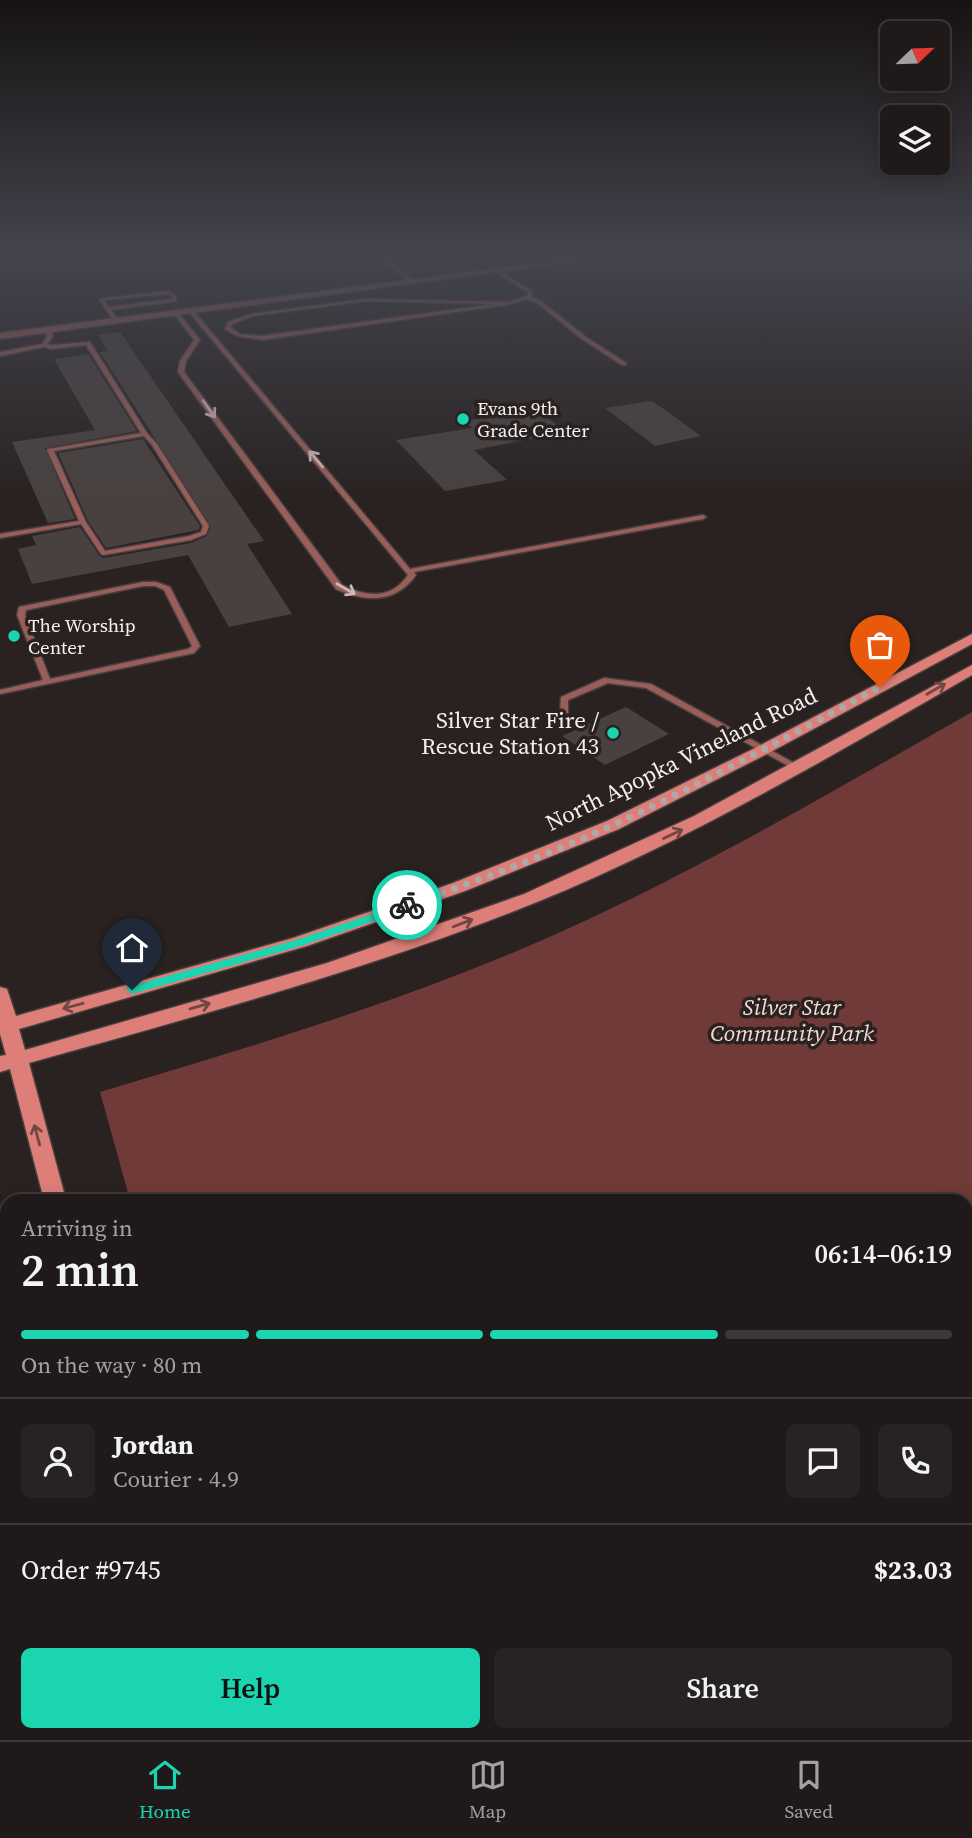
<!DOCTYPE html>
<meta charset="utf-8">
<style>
:root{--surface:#1f1a19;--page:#272322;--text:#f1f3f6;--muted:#a1a1a2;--line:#3c3838;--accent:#1bd5b1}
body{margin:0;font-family:"Source Serif 4",serif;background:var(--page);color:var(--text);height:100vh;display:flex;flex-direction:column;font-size:26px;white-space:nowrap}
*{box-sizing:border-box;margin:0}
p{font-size:23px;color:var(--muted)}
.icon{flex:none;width:38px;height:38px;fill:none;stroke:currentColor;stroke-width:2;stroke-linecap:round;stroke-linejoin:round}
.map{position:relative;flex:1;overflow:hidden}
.sheet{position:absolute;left:0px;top:1194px;width:973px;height:548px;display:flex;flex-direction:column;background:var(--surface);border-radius:21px 21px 0 0;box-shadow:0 4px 18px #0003,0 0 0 2px var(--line)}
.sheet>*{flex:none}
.needle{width:46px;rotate:67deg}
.buttons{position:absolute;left:880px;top:21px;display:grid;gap:14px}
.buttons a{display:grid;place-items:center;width:70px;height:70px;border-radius:10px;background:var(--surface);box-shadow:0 4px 18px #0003,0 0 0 2px var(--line);font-size:35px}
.pin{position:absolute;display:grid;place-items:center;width:60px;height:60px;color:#fff;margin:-72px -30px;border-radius:50% 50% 50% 0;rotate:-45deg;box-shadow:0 0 7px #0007}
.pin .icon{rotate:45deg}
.courier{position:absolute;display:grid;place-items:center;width:70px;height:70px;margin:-35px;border:5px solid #1bd5b1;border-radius:50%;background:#fff;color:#222;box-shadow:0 2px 9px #0007}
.headline em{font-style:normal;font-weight:600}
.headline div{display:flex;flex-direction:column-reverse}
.headline{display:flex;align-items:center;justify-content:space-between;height:119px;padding:0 21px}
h1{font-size:46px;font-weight:600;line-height:52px}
.bar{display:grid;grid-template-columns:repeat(4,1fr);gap:10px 7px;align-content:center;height:84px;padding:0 21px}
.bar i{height:9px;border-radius:5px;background:var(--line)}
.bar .active{background:var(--accent)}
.bar p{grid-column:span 4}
.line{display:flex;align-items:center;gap:18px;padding:0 21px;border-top:2px solid var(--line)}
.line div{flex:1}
.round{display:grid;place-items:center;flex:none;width:74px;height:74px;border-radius:10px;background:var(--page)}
.button{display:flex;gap:14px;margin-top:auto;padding:14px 21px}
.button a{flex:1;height:80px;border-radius:10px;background:var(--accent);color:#111;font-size:28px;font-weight:600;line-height:80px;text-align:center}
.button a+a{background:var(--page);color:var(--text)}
.menu{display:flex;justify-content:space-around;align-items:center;height:98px;border-top:2px solid var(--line);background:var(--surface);font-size:19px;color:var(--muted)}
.menu a{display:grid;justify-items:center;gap:4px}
.menu .active{color:var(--accent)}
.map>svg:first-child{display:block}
.green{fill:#6f3a37}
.building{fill:#494140}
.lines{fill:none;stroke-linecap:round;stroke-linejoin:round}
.service-casing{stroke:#463f3e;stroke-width:3}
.minor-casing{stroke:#463f3e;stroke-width:3}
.tertiary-casing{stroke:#463f3e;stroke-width:3}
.secondary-casing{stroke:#463f3e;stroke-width:3}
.service{fill:#995e5a;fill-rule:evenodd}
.minor{fill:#995e5a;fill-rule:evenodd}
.tertiary{fill:#995e5a;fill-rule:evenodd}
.secondary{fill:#dd7e78;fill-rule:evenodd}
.oneway{stroke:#d0b6b4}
.oneway2{stroke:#714744}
.route{fill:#1bd5b1}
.done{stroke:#aea8a8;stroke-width:7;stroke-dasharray:0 12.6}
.poi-dot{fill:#1bd5b1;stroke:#292221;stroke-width:2.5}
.labels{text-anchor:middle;stroke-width:7;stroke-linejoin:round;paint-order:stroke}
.far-poi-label{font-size:19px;fill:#f5f0f0;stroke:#292221;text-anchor:start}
.poi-label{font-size:23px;fill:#f5f0f0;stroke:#292221;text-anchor:end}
.street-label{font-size:23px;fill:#f5f0f0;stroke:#292221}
.park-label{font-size:23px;font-style:italic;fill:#f3dad7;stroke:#292221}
</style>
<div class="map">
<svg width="972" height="1740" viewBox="0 0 972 1740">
<rect width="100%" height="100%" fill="#292221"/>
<!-- green -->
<path class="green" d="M972,712V1259L966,1261V1200H130L100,1092C254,1046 408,1000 556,934C699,870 835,790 972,712Z"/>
<!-- building -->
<path class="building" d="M120,332L264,541L247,544L292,614L229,627L188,555L32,584L18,549L36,545L32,536L80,527L99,555L103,558L191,543L207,536L211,527L100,352L108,351L98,335Z
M88,354L137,431L45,448L75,519L48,523L12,442L95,430L54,359Z
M651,401L664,409L701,436L655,446L605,408Z
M537,409L565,432L474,450L507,480L445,491L396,440L472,428L464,421Z
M143,439L200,526L199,530L106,548L88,521L58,453Z
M626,707L669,734L605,765L562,736Z"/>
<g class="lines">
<!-- service casing -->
<g class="service-casing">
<path id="service" d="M375,254H380L415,281V283H411Z
M498,270L532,291V296L531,297L541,301L586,337L626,363V365H622L582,339L537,303L526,299L511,304L262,340L237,336L225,329L228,322L252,314L366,299L510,302L528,295V293L496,272ZM366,301L493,304L262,336L240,334L231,328L232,324L253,316Z
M169,291L176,296V301L111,310L120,321L117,323L111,317L99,299ZM168,294L172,296V299L109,307L104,300Z
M189,310H193L410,569L703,515L706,517L703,519L414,572L416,575C395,604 366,602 336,589L178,372L180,361L194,340L174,314V312H178L200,340L186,361L184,372L342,585C366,597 391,600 408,575L189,312Z
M48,328L51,330L53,337L47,344L52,345L90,342L147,433L157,444L209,526L206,534L191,540L103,555L101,554L81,524L0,538V534L79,521L47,450L48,449L141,433L86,345L52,349L44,347L0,356V352L42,344L47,337L45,330ZM144,436L152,445L203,526L201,532L189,536L105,551L86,522L54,451Z
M143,582H156L170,587L200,646L194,653L0,694V690L43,680L17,615L19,607ZM143,586H155L164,590L192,646L188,649L50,679L25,615L26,610Z
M604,678L651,684L803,768L799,771L796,770L646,688L608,683L568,700V713L564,715H561L560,713L561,697Z
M7,1532V1548L0,1551V1535Z
M7,1709V1726L0,1729V1712Z"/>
</g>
<!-- minor casing -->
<g class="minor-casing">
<path id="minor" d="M972,1523V1551L966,1554V1526Z
M542,1734H582L580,1740H540Z"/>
</g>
<!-- tertiary casing -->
<g class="tertiary-casing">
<path id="tertiary" d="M608,254H631L0,339V333Z"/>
</g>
<!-- secondary casing -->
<g class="secondary-casing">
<path id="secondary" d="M972,634V644L765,755L619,829L465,891L307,946L19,1029L25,1050L327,963L524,894L694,816L972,665V675C830,757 689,840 537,902C372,969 200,1015 29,1063L66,1200H44L10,1069L0,1072V1056L6,1055L0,1034V987L7,989L16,1016L293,938L453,883L607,821L753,749Z
M0,1322L7,1325V1377L0,1375Z
M66,1734H96L97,1740H67Z
M183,1734H213L215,1740H185Z"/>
</g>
<!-- service -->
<use href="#service" class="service"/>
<!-- minor -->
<use href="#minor" class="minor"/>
<!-- tertiary -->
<use href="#tertiary" class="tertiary"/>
<!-- secondary -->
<use href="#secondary" class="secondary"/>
</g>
<!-- one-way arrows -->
<defs><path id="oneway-shaft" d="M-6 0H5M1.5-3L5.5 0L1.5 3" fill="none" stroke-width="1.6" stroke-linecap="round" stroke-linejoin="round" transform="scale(1.75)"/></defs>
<g class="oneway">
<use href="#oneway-shaft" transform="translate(209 409) rotate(55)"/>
<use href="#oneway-shaft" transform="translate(316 459) rotate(-130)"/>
<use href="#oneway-shaft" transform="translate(346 589) rotate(30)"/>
</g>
<g class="oneway2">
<use href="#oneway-shaft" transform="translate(936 689) rotate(-30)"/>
<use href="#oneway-shaft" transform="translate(673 834) rotate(-25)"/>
<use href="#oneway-shaft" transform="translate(463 923) rotate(-21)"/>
<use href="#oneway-shaft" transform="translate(73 1006) rotate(165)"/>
<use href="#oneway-shaft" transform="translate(200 1006) rotate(-16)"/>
<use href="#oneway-shaft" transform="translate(37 1135) rotate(-105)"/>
</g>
<!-- sky -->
<linearGradient id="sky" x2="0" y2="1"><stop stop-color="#171312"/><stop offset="0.51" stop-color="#43444e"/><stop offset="1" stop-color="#43444e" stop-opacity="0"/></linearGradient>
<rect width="972" height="498" fill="url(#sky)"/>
<!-- route -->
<path class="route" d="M407,902L411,903V908L304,945L132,994L126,990L128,987L296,940Z"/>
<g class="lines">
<!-- done -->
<path class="done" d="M407,905C477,881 548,855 615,824C705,782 793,734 880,687"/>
</g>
<!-- markers -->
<g class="poi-dot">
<circle cx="463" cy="419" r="7"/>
<circle cx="14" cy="636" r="7"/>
<circle cx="613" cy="733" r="7"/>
</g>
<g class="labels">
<!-- far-poi labels -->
<g class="far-poi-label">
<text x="477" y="415">Evans 9th<tspan x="477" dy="22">Grade Center</tspan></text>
<text x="28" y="632">The Worship<tspan x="28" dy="22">Center</tspan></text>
</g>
<!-- poi labels -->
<g class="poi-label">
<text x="599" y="728">Silver Star Fire /<tspan x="599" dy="26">Rescue Station 43</tspan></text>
</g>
<!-- street labels -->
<g class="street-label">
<text transform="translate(681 759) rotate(-26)" y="8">North Apopka Vineland Road</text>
</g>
<!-- park labels -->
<g class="park-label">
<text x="792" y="1015">Silver Star<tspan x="792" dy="26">Community Park</tspan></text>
</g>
</g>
</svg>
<div class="buttons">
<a><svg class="needle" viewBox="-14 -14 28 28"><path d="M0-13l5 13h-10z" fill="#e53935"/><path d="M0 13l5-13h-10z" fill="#a1a1a2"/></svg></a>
<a><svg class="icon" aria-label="layers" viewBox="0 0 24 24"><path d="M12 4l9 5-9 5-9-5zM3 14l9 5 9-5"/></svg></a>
</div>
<div class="pin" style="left:880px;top:687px;background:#ea580c"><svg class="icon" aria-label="bag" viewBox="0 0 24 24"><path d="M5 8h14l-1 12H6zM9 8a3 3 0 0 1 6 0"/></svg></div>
<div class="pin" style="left:132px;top:990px;background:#1f2937"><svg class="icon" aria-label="home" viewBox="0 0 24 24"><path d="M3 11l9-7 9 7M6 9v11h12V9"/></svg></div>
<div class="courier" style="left:407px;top:905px"><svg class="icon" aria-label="bike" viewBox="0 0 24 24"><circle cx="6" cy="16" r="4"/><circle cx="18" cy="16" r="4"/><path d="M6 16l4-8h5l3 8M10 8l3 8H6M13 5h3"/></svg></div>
<section class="sheet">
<div class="headline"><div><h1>2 min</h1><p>Arriving in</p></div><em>06:14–06:19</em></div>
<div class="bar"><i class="active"></i><i class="active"></i><i class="active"></i><i></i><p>On the way · 80 m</p></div>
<div class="line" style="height:126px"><a class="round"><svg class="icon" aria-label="person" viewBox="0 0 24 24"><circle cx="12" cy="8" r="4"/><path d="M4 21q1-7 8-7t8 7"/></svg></a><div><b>Jordan</b><p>Courier · 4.9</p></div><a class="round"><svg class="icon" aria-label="chat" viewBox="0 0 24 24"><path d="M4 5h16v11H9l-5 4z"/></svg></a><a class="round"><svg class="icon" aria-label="phone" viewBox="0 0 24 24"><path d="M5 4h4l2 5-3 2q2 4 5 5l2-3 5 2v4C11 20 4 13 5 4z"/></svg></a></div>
<div class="line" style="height:91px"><div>Order #9745</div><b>$23.03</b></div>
<div class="button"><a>Help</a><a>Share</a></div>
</section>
</div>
<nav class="menu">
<a class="active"><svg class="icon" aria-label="home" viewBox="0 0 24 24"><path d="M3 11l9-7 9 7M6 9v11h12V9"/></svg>Home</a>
<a><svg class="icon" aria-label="map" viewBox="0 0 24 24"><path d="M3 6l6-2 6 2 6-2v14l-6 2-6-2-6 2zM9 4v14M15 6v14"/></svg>Map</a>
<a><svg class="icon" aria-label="saved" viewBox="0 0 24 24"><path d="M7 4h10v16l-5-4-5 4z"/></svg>Saved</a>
</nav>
